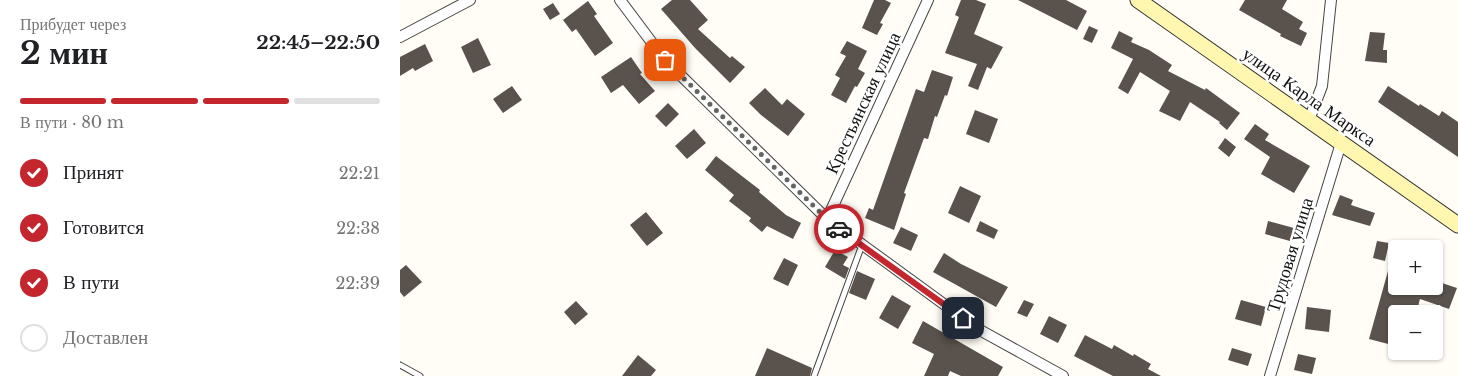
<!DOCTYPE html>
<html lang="ru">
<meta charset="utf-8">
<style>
:root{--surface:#fff;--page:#f2f2f2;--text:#202124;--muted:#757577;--line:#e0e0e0;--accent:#c4262e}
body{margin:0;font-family:"Libre Baskerville",serif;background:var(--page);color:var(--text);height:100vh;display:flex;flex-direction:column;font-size:19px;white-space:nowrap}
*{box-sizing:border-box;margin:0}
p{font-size:16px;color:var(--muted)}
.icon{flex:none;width:28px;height:28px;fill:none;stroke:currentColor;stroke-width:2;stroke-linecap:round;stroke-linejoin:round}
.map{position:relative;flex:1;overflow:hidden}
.side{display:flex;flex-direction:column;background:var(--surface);width:400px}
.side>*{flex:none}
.fabs{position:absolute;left:988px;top:240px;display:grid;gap:10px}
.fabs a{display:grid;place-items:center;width:55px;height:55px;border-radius:5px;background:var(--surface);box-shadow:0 1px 4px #0004;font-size:25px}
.pin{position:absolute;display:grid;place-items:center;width:42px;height:42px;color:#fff;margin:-21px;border-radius:10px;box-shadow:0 2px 8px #0006}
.courier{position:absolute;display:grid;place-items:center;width:50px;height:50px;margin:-25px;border:4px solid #c4262e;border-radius:50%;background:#fff;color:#222;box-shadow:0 1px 6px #0007}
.summary em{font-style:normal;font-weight:700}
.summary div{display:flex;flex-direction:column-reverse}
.summary{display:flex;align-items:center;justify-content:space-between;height:85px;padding:0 20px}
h1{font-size:32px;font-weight:700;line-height:38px}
.bar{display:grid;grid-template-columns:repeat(4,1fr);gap:8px 5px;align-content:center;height:60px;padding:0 20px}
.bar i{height:6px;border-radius:4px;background:var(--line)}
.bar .selected{background:var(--accent)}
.bar p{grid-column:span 4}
ol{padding:0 20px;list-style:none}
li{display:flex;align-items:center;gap:15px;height:55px}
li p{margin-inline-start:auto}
li .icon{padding:5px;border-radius:50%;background:var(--accent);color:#fff;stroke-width:4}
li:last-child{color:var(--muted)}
li i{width:28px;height:28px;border:2px solid var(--line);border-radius:50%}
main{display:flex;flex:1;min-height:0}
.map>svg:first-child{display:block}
.building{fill:#5a524d}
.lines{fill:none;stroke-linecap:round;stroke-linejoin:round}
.lane-casing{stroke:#444;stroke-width:7}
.street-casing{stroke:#444;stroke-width:12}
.secondary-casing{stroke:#333;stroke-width:17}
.lane{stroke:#fff;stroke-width:5}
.street{stroke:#fff;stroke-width:10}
.secondary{stroke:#fff6b0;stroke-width:15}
.done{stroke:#646461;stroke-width:5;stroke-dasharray:0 9}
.route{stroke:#c4262e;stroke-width:6}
.labels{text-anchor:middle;stroke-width:5;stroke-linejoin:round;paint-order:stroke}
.street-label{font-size:18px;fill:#111;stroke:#fff}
</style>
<main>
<section class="side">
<div class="summary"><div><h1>2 мин</h1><p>Прибудет через</p></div><em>22:45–22:50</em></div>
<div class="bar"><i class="selected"></i><i class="selected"></i><i class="selected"></i><i></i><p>В пути · 80 m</p></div>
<ol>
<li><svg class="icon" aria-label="check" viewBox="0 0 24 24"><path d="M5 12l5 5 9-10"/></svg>Принят<p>22:21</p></li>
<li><svg class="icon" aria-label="check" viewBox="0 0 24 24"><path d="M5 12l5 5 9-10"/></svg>Готовится<p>22:38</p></li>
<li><svg class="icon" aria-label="check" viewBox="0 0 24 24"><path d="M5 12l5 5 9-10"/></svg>В пути<p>22:39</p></li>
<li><i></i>Доставлен</li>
</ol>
</section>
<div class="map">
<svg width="1058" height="376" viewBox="0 0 1058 376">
<rect width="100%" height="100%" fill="#fffdf5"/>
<!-- building -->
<path class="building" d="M272,0H290L308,20L298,29L330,58L332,56L345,67L330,83L295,48L261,9Z
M474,0H485L491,3L480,23L483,24L477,35L462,28Z
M561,0H576L586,4L574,34L603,47L591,69L587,67L578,90L568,86L577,64L545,53L559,17L555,15Z
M618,0H666L687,11L677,30Z
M845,0H887L882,9L903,22L899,29L907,33L901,46L880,36L881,34L839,10Z
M188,1L197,14L194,16L213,43L195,56L176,29L172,32L163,20Z
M153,3L160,14L150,20L143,9Z
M689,26L698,30L692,43L683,39Z
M719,31L733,38L731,42L749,50L772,65L768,71L805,90L806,88L840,113L827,130L819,123L820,122L790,102L780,121L759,111L770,91L740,72L728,94L718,88L733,59L711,48Z
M970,32L985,33L983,50H987V63L965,61Z
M78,38L91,65L73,73L61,47Z
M447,41L467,51L458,69L465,73L457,87L455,86L446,103L431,95L440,78L435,75L446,56L440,53Z
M25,44L33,61L15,71L13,68L0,76V57Z
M231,57L242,73L240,74L255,91L239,104L223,85L211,93L201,77Z
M532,70L553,77L547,96L545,95L537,117L535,116L528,139L524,138L504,193L506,194L494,230L465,218L469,208L473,210L516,89L524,92Z
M112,86L122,100L103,113L93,99Z
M988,86L1019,106L1020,104L1039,116L1042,111L1058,122V157L978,102Z
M365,88L382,105L387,99L405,114L388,136L361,115L349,103Z
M268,103L279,114L266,127L255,116Z
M575,110L598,119L589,143L566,134Z
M855,124L869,134L865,140L910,166L894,193L861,174L870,157L844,139Z
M294,129L306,143L287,159L275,146Z
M825,138L836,147L829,157L818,148Z
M316,156L360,190L359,192L386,215L401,223L393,239L367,226L362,232L349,221L351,218L329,201L334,195L305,170Z
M560,186L581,196L569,223L548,213Z
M940,195L953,200L951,205L975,213L970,226L932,215Z
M246,212L263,233L247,246L230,225Z
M580,221L598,230L594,239L576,231Z
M868,221L894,228L890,241L865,234Z
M501,227L518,235L511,251L493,243Z
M977,241L989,243L985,261L973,258Z
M435,250L448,257L443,265L449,268L445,279L425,267Z
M544,253L561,264L608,287L596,307L533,272Z
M384,258L398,265L388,286L373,279Z
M6,265L22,282L4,297L0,292V270Z
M457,271L475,279L466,300L449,293Z
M988,271L996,273V286H1040L1042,283L1057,288L1049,309L1020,299L1016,314H996V346L969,339Z
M492,295L511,306L498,329L479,318Z
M624,300L634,304L627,317L617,313Z
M841,300L866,307L861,326L835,319Z
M176,301L188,314L175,325L164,312Z
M907,307L931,310L929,332L905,329Z
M649,316L667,325L658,343L640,334Z
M523,321L603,367L598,376H561L550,371L548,376H524L534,354L512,343Z
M685,335L712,349L714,345L733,356L734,354L751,364L748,369L761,376H713L674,356Z
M367,348L412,368L410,376H355Z
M832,348L852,354L848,366L828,360Z
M898,354L916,358L912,374L894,370Z
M238,355L256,370L251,376H222Z"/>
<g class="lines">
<!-- lane casing -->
<g class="lane-casing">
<path id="lane" d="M0,365L20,376
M414,376L462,245"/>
</g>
<!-- street casing -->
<g class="street-casing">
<path id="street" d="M220,0L265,60L427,219L578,329L663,376
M0,37L70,0
M909,120L922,86L931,0
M427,219L528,0
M870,376L941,143"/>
</g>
<!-- secondary casing -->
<g class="secondary-casing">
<path id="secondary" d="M738,0L1058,225"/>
</g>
<!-- lane -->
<use href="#lane" class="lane"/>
<!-- street -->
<use href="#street" class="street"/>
<!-- secondary -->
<use href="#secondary" class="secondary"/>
</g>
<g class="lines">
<!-- done -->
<path class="done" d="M265,60L427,219L439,229"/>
<!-- route -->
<path class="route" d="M439,229L563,318"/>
</g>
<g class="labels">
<!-- street labels -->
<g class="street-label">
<text transform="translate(909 97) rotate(35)" y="6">улица Карла Маркса</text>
<text transform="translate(463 103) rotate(-65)" y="6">Крестьянская улица</text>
<text transform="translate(890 255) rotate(-73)" y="6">Трудовая улица</text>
</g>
</g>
</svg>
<div class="fabs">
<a>+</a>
<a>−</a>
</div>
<div class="pin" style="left:265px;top:60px;background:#ea580c"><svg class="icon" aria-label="bag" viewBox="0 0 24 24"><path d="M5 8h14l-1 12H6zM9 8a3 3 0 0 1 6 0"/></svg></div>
<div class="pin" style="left:563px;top:318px;background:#1f2937"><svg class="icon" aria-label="home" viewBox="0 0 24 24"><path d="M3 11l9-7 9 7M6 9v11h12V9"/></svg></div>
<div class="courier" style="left:439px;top:229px"><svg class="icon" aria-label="car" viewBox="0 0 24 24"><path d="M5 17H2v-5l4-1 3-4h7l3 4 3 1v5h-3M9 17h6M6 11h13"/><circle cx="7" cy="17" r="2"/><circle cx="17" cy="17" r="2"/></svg></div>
</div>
</main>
